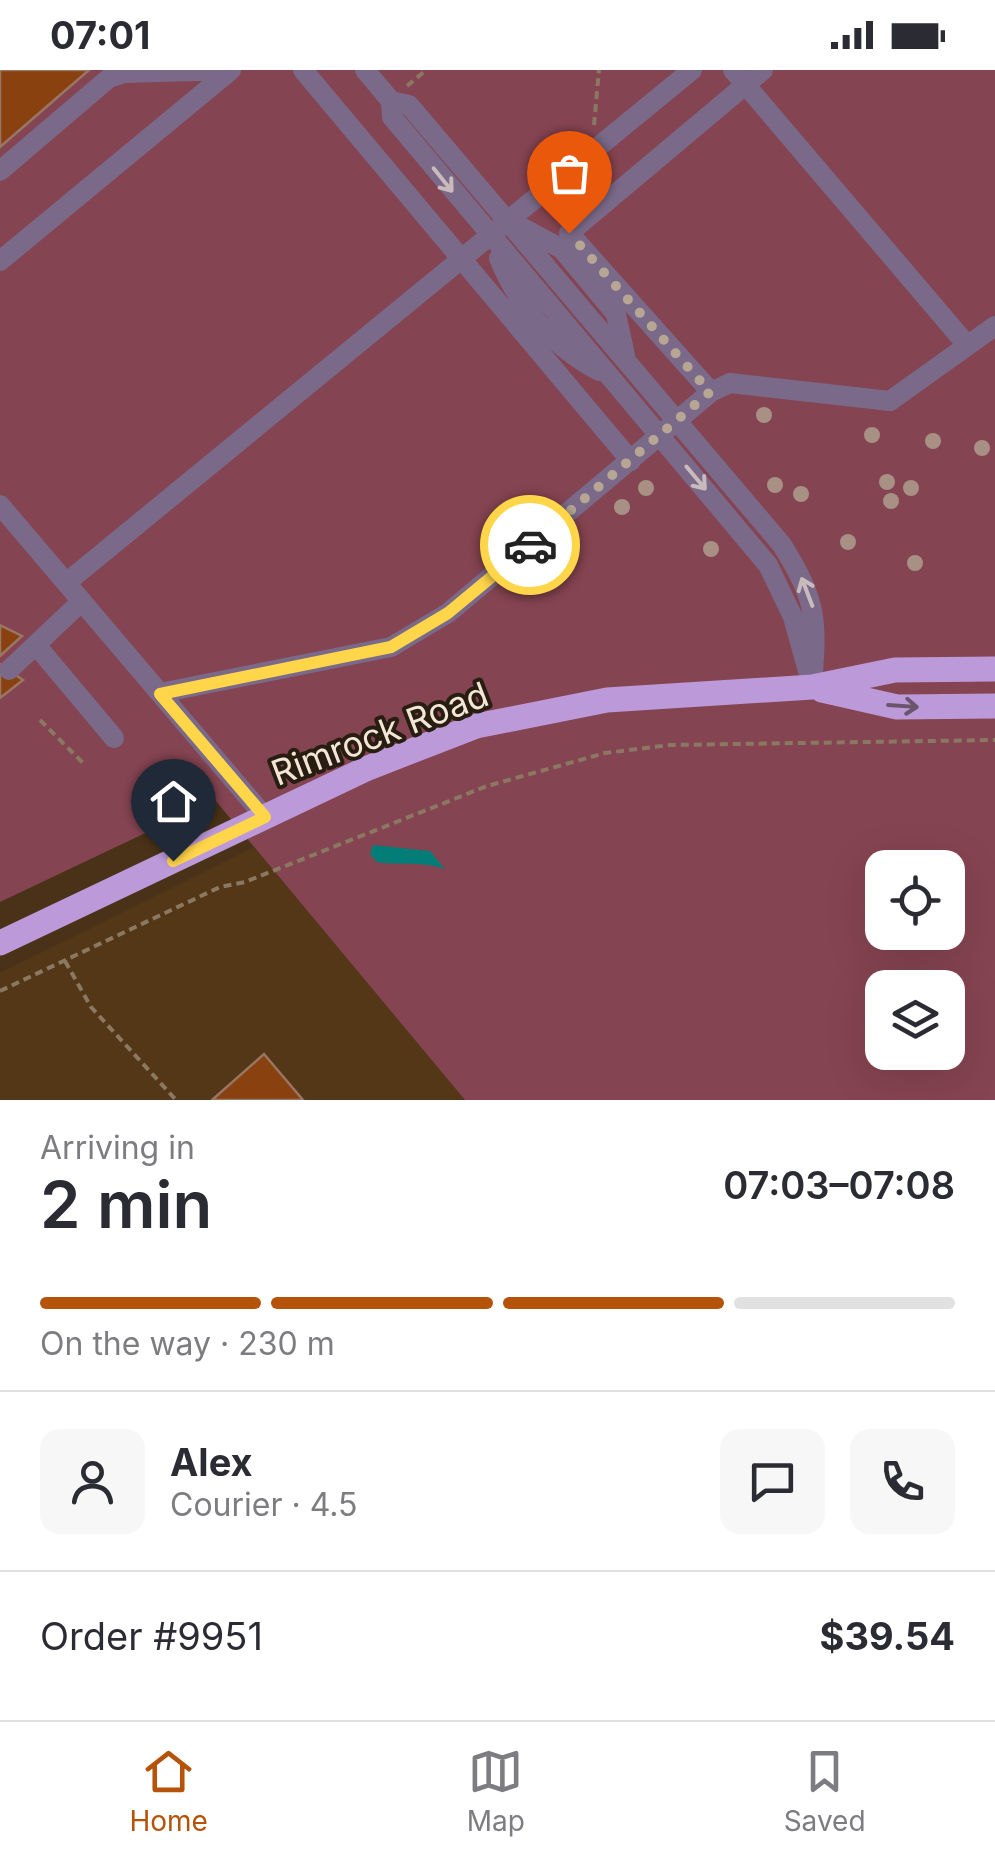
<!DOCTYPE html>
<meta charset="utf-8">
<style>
:root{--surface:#fff;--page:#f7f7f7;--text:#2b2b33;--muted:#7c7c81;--line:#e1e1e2;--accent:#b45309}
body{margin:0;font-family:Inter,sans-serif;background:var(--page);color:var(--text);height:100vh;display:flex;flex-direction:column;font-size:38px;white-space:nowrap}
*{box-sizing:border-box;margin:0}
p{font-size:32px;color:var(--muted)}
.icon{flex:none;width:55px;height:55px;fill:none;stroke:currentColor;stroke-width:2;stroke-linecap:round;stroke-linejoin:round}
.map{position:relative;height:1030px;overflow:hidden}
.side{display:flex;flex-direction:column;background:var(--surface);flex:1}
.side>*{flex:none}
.controls{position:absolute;left:865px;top:780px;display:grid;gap:20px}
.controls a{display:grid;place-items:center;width:100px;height:100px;border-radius:20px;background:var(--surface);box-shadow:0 10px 40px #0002;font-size:50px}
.pin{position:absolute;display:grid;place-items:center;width:85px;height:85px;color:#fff;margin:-102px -42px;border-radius:50% 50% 50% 0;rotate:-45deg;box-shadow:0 0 10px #0007}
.pin .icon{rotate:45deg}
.courier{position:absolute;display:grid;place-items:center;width:100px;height:100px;margin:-50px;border:8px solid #ffd54a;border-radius:50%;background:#fff;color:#222;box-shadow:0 2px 12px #0007}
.headline em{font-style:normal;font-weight:600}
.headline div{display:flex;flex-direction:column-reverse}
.headline{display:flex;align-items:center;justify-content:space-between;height:170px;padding:0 40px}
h1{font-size:65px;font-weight:600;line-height:75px}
.bar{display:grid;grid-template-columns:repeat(4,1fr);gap:15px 10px;align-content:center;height:120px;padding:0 40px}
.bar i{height:12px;border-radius:8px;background:var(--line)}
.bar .active{background:var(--accent)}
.bar p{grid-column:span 4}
.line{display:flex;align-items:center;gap:25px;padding:0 40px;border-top:2px solid var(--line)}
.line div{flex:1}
.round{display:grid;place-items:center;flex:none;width:105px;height:105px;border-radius:20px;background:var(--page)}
.status{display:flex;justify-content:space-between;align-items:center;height:70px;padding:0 50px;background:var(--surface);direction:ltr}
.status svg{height:28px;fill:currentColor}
.menu{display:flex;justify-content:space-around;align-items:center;height:140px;border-top:2px solid var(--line);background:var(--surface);font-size:28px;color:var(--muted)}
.menu a{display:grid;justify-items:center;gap:5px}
.menu .active{color:var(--accent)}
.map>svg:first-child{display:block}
.built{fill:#533716}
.green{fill:#854451;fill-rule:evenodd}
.water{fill:#027d77}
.building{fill:#8a4110;stroke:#997664;stroke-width:2.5}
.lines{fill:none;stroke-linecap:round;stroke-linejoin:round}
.path{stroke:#8b7862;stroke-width:4;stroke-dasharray:8 5;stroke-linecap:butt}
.minor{stroke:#7a6989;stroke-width:20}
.major{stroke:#bc99d9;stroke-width:25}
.tree{fill:#a89085}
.oneway{stroke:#c9babb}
.oneway2{stroke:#6a556b}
.done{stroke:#b8a694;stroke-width:10;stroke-dasharray:0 18}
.route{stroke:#ffd54a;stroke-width:12}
.labels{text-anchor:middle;stroke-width:8;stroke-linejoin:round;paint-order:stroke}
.street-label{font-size:35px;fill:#f4e5d6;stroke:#271d11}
</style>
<div class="status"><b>07:01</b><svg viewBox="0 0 49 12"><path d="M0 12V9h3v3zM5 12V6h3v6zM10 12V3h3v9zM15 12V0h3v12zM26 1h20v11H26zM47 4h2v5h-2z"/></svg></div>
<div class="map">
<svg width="995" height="1030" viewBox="0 0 995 1030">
<rect width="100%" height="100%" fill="#493218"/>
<!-- built -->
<path class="built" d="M254,777L465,1030H0V903Z"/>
<!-- green -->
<path class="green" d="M0,0H995V1030H465L215,730L0,832ZM882,798H948V862H882ZM882,918H948V982H882Z"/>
<!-- water -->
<path class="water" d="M373,775L430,781L445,799C425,791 399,796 377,792L370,784Z"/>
<!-- building -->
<path class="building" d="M0,0H89L0,77Z
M0,555L22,566L0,586Z
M0,594L23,610L0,628Z
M264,984L303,1030H212Z"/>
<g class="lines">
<!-- path -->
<path class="path" d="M407,16L426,0
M594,55L599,0
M40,650L85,695
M65,891L91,937L176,1030
M0,921L220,817L245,812L487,716L605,683L670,675L995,670"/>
<!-- minor -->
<path class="minor" d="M303,0L631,391
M365,0L391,31
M733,0L967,275
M391,31L409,35L782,475C818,533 817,550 812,617
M391,31L392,47L768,495L793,547L808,601
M0,101L109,8L124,3L231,0
M523,158L562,179L616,244L625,285
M499,188C518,236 553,277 599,301
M0,191L231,0
M711,322L569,163L763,0
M0,435L265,747
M66,513L692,0
M36,575L114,668
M9,600L82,531
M160,623L391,577L448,543L711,322L730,313L890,331L995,256"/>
<!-- major -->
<path class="major" d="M822,620L897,637L995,636
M0,873L368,698L476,656L607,630L812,617L895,600L995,599"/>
</g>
<!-- trees -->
<g class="tree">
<circle cx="764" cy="345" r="8"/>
<circle cx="872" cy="365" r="8"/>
<circle cx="933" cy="371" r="8"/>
<circle cx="982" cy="378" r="8"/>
<circle cx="887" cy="412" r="8"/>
<circle cx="775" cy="415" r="8"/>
<circle cx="646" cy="418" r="8"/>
<circle cx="911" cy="418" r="8"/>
<circle cx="801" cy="424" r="8"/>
<circle cx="891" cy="431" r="8"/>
<circle cx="622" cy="437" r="8"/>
<circle cx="848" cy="472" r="8"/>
<circle cx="711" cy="479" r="8"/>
<circle cx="915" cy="493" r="8"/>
</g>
<!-- one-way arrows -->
<defs><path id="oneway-shaft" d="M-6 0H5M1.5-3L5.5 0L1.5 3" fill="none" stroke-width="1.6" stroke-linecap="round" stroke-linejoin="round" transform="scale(2.5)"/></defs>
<g class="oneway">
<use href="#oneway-shaft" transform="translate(443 110) rotate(51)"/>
<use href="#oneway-shaft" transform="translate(696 408) rotate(50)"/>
<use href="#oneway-shaft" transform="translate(807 522) rotate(-111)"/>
</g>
<use class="oneway2" href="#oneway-shaft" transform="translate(903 636) rotate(4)"/>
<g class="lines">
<!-- done -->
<path class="done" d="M530,475L710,322L569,163"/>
<!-- route -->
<path class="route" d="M173,791L265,747L160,624L391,577L448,543L530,475"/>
</g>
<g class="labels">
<!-- street labels -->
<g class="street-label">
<text transform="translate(380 664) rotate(-21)" y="12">Rimrock Road</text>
</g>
</g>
</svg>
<div class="controls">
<a><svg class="icon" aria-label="locate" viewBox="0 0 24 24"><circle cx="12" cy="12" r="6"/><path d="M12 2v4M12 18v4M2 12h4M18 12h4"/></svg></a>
<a><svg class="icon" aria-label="layers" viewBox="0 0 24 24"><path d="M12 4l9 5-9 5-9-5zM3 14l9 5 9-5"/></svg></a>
</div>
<div class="pin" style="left:569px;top:163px;background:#ea580c"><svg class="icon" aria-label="bag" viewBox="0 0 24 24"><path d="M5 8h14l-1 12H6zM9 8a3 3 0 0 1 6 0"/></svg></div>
<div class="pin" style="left:173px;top:791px;background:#1f2937"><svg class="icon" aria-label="home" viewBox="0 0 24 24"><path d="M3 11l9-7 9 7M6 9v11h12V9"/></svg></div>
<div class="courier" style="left:530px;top:475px"><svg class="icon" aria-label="car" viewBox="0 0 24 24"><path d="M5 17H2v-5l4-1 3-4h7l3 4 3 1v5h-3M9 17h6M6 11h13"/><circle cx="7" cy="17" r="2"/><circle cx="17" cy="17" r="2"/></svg></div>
</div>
<section class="side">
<div class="headline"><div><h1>2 min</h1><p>Arriving in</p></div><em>07:03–07:08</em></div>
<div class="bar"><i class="active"></i><i class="active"></i><i class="active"></i><i></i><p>On the way · 230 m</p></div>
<div class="line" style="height:180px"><a class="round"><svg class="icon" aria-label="person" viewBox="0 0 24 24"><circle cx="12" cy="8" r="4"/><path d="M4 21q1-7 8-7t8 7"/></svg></a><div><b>Alex</b><p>Courier · 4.5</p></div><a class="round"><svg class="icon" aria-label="chat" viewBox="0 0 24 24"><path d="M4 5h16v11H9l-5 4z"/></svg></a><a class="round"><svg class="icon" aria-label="phone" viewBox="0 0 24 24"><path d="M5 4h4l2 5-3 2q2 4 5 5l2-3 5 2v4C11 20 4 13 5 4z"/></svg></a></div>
<div class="line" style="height:130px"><div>Order #9951</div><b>$39.54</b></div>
</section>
<nav class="menu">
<a class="active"><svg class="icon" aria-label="home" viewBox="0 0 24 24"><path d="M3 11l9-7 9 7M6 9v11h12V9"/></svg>Home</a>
<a><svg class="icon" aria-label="map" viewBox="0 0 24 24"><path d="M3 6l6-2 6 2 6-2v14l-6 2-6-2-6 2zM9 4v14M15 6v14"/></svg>Map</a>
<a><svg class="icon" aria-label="saved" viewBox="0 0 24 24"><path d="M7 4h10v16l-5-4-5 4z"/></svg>Saved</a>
</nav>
